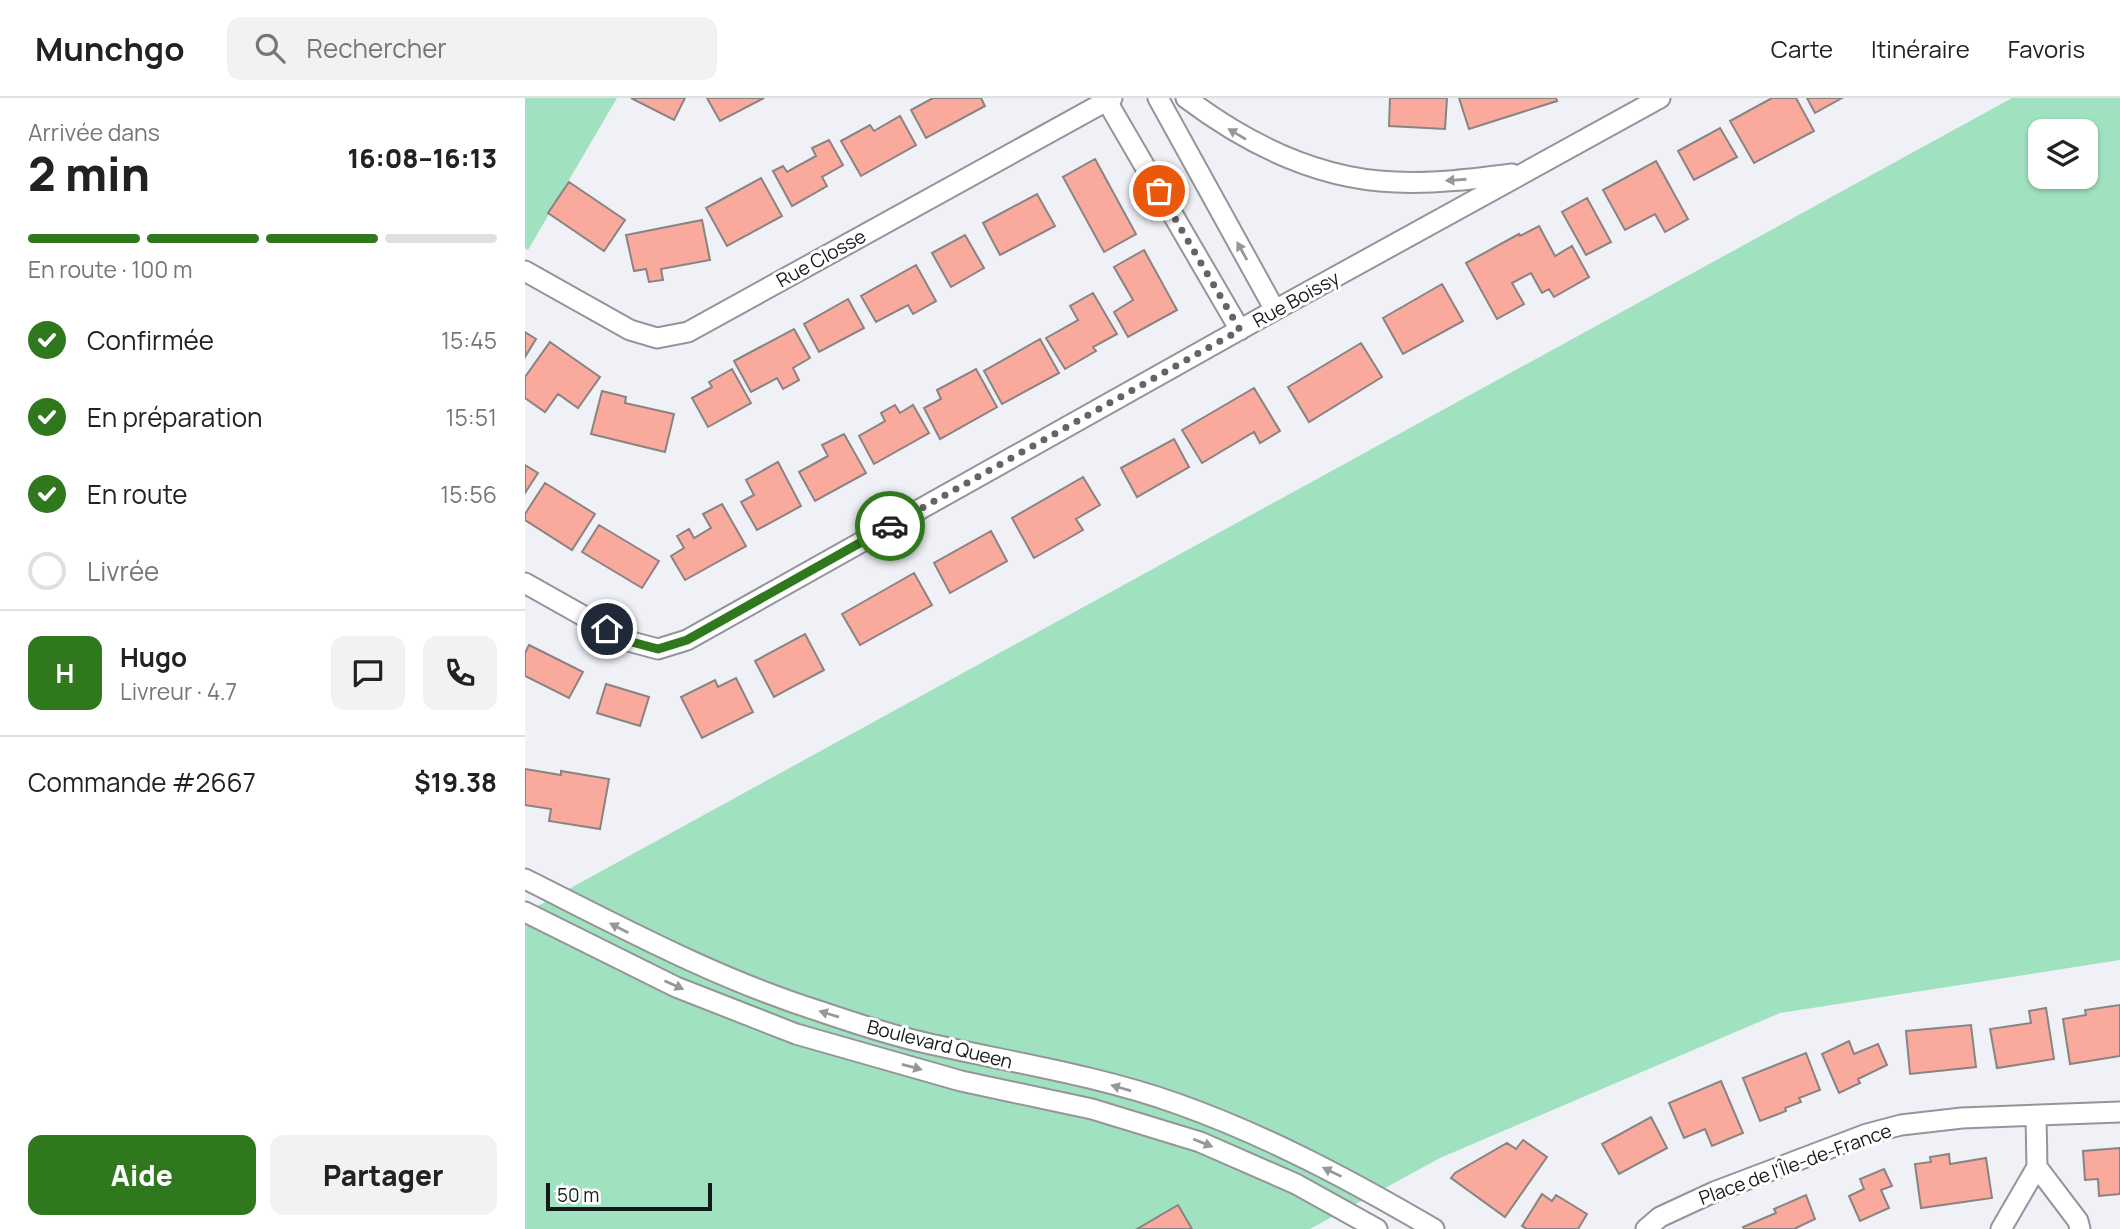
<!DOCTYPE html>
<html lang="fr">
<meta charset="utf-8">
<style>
:root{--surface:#fff;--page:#f2f2f2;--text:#222;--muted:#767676;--line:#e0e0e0;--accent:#30781d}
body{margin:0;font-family:Manrope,sans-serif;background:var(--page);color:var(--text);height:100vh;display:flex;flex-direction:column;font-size:26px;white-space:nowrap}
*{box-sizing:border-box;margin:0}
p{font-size:23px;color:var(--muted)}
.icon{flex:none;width:38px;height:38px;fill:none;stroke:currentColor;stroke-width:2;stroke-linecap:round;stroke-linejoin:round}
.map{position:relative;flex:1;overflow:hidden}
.panel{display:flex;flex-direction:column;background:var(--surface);width:525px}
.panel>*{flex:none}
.buttons{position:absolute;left:1503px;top:21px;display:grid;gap:14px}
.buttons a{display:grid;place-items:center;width:70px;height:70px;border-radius:14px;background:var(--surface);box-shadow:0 2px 5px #0004;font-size:35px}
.scale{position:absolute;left:21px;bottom:18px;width:166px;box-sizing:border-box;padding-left:7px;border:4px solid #17181a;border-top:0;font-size:19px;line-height:24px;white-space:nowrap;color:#17181a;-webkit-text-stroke:5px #fff;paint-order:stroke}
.pin{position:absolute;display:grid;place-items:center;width:60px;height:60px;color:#fff;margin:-30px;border:4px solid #fff;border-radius:50%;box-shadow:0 2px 7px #0007}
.courier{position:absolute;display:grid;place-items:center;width:70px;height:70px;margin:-35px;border:5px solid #30781d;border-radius:50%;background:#fff;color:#222;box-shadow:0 2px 9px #0007}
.overview em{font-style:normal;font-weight:800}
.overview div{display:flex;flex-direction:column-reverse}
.overview{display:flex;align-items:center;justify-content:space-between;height:119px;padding:0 28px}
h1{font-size:46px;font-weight:800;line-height:52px}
.bar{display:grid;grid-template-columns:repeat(4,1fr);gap:10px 7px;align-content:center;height:84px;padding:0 28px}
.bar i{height:9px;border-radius:5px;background:var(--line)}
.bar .active{background:var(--accent)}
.bar p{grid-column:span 4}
.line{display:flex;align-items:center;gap:18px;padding:0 28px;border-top:2px solid var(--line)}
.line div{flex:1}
.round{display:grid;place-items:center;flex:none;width:74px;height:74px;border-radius:14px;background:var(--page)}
ol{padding:0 28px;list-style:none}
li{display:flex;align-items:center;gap:21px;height:77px}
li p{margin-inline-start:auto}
li .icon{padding:7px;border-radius:50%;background:var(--accent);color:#fff;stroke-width:4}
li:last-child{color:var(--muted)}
li i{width:38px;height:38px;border:4px solid var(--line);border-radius:50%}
.cta{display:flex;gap:14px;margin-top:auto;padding:14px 28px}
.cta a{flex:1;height:80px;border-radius:14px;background:var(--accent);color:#fff;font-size:28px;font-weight:800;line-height:80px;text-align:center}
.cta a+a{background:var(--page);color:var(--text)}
header{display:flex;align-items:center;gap:42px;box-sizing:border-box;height:98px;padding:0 35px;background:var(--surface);border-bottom:2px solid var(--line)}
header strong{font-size:33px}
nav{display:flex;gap:38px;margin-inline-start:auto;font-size:24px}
.search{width:490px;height:63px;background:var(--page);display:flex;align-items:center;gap:18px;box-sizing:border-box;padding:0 24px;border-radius:14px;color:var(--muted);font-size:26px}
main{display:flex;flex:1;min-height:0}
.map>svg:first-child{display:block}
.green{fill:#a0e2bf;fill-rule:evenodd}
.building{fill:#faa99d;stroke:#898382;stroke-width:2}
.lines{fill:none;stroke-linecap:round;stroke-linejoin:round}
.minor-casing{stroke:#93959a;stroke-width:23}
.minor{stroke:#fff;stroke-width:19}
.oneway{fill:#979798}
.done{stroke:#636467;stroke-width:7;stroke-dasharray:0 12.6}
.route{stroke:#30781d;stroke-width:9}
.labels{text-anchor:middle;stroke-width:6;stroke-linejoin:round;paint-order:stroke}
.street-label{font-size:19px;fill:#17181a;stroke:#fff}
</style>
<header>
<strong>Munchgo</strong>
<div class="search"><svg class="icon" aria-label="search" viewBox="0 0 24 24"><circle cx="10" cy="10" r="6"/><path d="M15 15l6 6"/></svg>Rechercher</div>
<nav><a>Carte</a><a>Itinéraire</a><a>Favoris</a></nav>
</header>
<main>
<section class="panel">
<div class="overview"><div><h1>2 min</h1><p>Arrivée dans</p></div><em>16:08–16:13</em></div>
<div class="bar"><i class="active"></i><i class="active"></i><i class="active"></i><i></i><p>En route · 100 m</p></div>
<ol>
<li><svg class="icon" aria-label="check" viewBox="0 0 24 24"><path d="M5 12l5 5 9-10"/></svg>Confirmée<p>15:45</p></li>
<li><svg class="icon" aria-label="check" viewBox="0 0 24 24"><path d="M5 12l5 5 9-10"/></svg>En préparation<p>15:51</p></li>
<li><svg class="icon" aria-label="check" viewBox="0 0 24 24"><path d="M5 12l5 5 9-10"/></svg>En route<p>15:56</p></li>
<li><i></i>Livrée</li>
</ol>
<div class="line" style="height:126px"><b class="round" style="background:var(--accent);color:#fff">H</b><div><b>Hugo</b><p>Livreur · 4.7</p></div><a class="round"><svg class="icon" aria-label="chat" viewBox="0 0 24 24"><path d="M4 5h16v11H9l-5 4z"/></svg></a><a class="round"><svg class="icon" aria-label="phone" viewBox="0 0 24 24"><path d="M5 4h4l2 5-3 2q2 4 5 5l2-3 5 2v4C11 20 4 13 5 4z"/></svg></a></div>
<div class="line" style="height:91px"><div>Commande #2667</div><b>$19.38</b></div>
<div class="cta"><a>Aide</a><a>Partager</a></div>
</section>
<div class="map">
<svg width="1595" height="1131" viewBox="0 0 1595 1131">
<rect width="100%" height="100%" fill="#f0f1f7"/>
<!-- green -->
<path class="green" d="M0,0H92L3,152L0,150Z
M1487,0H1595V862L1255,915L915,1060L785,1131H0V815ZM1516,33H1561V79H1516Z"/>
<!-- building -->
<path class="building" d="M106,0H160L149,22Z
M182,0H239L195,23Z
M408,0H456L460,8L401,40L386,12Z
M865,0H922L920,31L864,28Z
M934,0H1031L1032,3L944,31Z
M1247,0H1271L1289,33L1229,65L1205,23Z
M1282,0H1317L1290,15Z
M375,18L391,47L336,78L316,43L345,27L349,33Z
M1195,30L1212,59L1169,82L1153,53Z
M304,42L318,67L297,79L302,88L267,108L248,73L258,68L262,74L291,58L287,50Z
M570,61L611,136L579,154L538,79Z
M1131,63L1163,121L1140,134L1130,116L1100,132L1078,92Z
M236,80L257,118L202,148L181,110Z
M44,84L100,122L79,153L23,115Z
M512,96L530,128L475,157L458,125Z
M1062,100L1086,144L1061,157L1037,114Z
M177,122L185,162L136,171L138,182L124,184L121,171L109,173L101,137Z
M1014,128L1030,158L1047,148L1064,179L1029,199L1024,191L1017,195L1006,175L987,185L999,206L972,221L941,165L994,136L995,138Z
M440,137L459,170L426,189L407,155Z
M619,152L652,212L603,239L589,214L608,202L589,169Z
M391,167L411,203L388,216L383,207L351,224L336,198Z
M917,186L938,223L878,256L858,220Z
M568,195L592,236L568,249L571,253L540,271L521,240L553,222L545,208Z
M323,201L339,230L294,254L279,226Z
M269,231L285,260L268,270L274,282L258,291L252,280L226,294L209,263Z
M0,234L11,241L0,259Z
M515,241L534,275L477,306L459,273Z
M25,244L75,279L53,310L33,296L20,314L0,300V279Z
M836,245L857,279L784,324L763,289Z
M207,271L226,305L183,329L167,300L187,289L184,284Z
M451,271L472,309L415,341L399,310L416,301L412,292Z
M729,290L755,333L735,345L729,334L677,365L657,332Z
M77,293L101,299L100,305L149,316L140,354L66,336Z
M370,307L375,315L388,307L404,335L349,366L334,338L360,323L356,315Z
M319,336L341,375L290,403L274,374L303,358L297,347Z
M649,341L664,369L612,399L596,370Z
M253,364L276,408L232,432L216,404L229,397L221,382Z
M0,367L13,375L0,395Z
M558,379L575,407L551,421L558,432L509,460L487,420Z
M20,385L70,416L47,452L0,422V416Z
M197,406L221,448L160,482L146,458L159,450L152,438L164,431L169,440L186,430L178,416Z
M74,427L134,463L117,490L57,454Z
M466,433L482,463L425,495L409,465Z
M389,475L407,507L335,547L317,516Z
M280,536L299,572L249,599L230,563Z
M4,547L58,574L44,600L0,578V555Z
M211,580L228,614L177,640L156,599L190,582L193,589Z
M81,586L124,599L115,628L72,615Z
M0,671L36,677V673L84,681L75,731L24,723L26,711L0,707Z
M1595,907V958L1545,966L1538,921L1561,917L1560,912Z
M1521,910L1529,961L1472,970L1465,931L1506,925L1504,913Z
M1446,927L1451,969L1385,976L1381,933Z
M1324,943L1329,956L1353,946L1362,967L1333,981L1335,985L1314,995L1297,956Z
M1281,955L1295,992L1274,1000L1276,1004L1260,1010L1261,1013L1235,1023L1218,980Z
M1196,983L1218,1035L1187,1048L1180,1031L1159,1040L1144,1005Z
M1126,1019L1142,1050L1094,1076L1077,1046Z
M998,1042L1022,1059L980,1119L926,1080L930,1075L982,1045L991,1051Z
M1595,1050V1096L1574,1098L1573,1081L1560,1082L1558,1053Z
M1424,1056L1425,1066L1461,1060L1467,1100L1396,1110L1390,1066L1406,1064L1405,1059Z
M1359,1071L1367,1088L1356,1092L1364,1110L1335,1123L1324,1098L1339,1091L1335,1081Z
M1017,1096L1027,1103L1031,1097L1062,1116L1053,1131H1002L997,1128Z
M1281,1097L1290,1121L1269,1131H1219L1218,1129L1251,1115L1249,1111Z
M653,1107L667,1131H612Z"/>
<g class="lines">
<!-- minor casing -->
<g class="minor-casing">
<path id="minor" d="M580,0L715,232
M633,0L750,212
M661,0C722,46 791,81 870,84C909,86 948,81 987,76
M0,173L105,232L132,240L163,234L587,0
M0,485L103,543L133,551L162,542L750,212L1135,0
M0,781C96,829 192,881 294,913C329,925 365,937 401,945C484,964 572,977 653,1006C743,1038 827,1083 909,1131
M0,814L151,889L271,936L436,983L567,1011L675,1044L771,1086L852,1131
M1512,1069L1553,1123L1555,1131
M1121,1131L1135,1119L1189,1094L1342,1036L1376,1027L1437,1020L1595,1014
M1476,1131L1512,1069L1511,1018"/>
</g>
<!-- minor -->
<use href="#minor" class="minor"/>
</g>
<!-- one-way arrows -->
<defs><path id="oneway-solid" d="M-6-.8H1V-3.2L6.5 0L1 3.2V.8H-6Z" transform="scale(1.75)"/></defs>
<g class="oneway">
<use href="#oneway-solid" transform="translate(712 36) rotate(-149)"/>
<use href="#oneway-solid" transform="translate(931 82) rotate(176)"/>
<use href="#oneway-solid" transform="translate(717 153) rotate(-119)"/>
<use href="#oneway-solid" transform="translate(94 830) rotate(-153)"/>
<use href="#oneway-solid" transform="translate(149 887) rotate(24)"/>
<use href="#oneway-solid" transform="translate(304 916) rotate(-163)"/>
<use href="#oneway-solid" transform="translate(387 969) rotate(15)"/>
<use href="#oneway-solid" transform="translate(596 990) rotate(-164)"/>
<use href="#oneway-solid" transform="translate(678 1045) rotate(22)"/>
<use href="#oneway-solid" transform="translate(807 1074) rotate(-154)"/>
</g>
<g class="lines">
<!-- done -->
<path class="done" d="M365,428L715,232L634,93"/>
<!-- route -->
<path class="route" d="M82,531L103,543L133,551L162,542L365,428"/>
</g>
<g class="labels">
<!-- street labels -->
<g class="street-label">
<text transform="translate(296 160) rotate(-29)" y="7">Rue Closse</text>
<text transform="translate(771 201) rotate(-29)" y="7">Rue Boissy</text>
<text transform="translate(415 946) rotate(14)" y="7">Boulevard Queen</text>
<text transform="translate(1270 1066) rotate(-20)" y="7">Place de l'Île-de-France</text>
</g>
</g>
</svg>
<div class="buttons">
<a><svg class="icon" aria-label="layers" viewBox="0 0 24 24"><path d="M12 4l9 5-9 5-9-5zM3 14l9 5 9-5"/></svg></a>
</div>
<div class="scale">50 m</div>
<div class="pin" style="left:634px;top:93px;background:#ea580c"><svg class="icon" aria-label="bag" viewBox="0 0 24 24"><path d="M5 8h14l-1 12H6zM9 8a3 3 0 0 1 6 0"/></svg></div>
<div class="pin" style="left:82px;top:531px;background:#1f2937"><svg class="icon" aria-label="home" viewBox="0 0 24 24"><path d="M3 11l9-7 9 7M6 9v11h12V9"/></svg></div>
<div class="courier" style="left:365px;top:428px"><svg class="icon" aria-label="car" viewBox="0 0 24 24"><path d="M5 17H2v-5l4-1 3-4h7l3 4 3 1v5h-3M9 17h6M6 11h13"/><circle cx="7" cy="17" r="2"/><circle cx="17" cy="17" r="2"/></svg></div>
</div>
</main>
